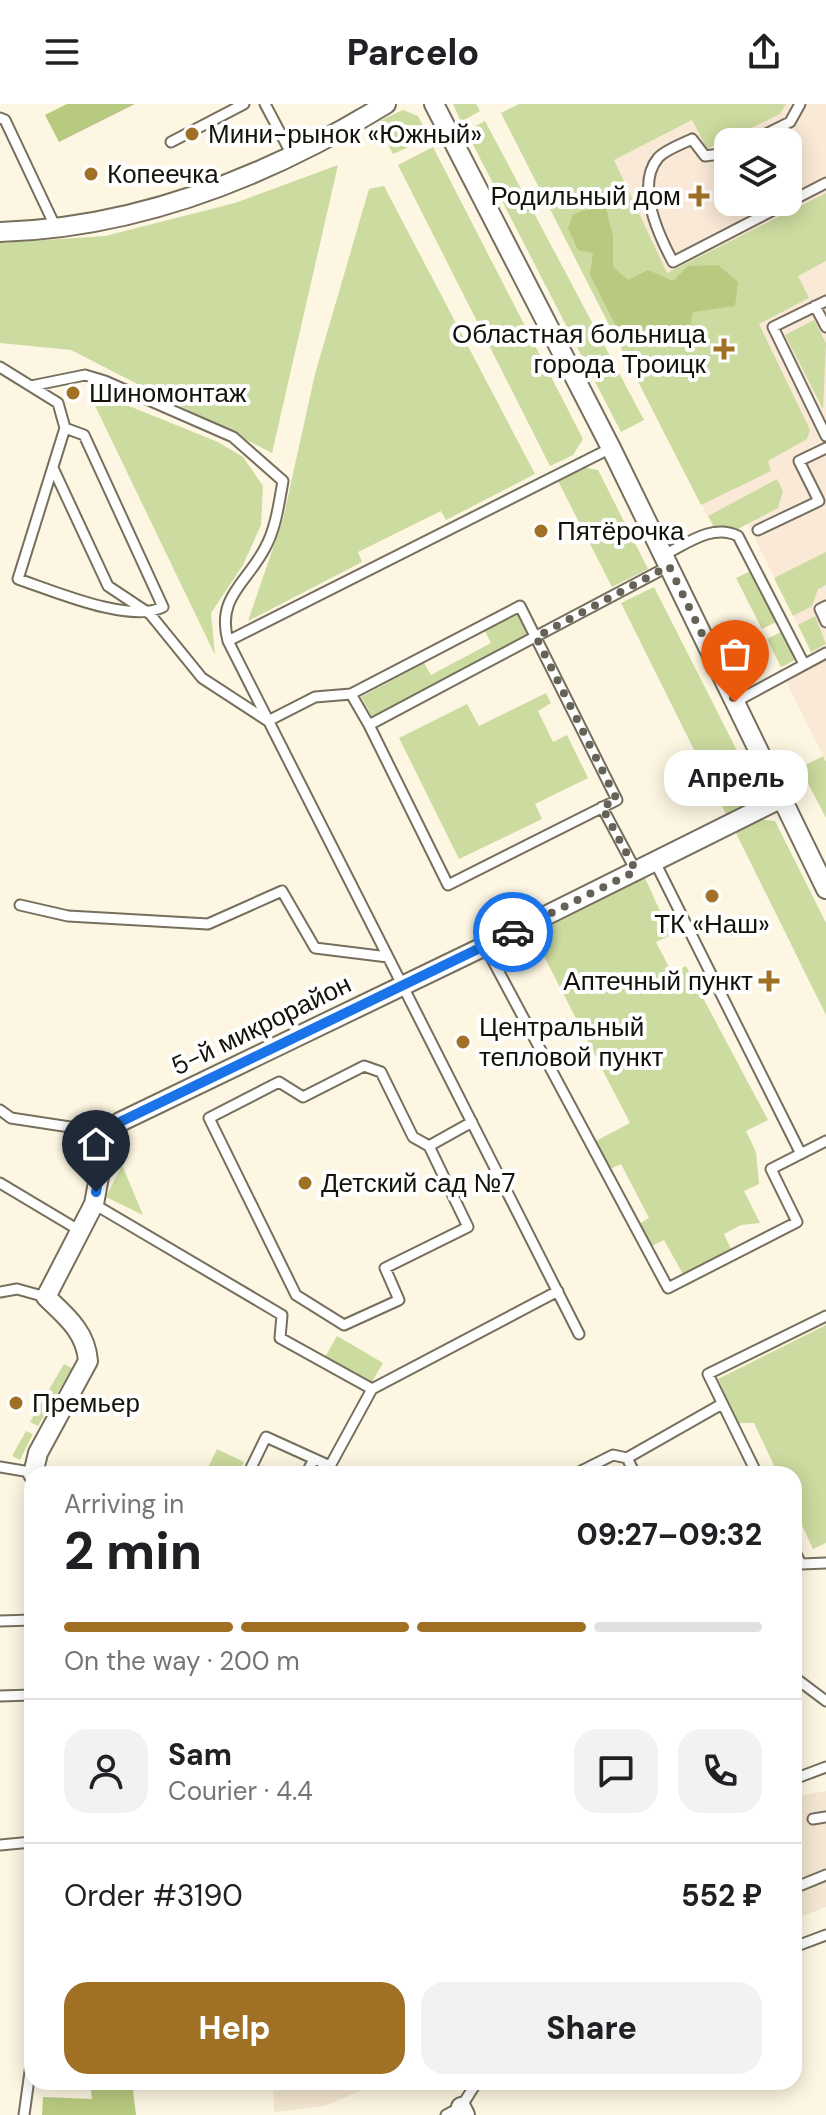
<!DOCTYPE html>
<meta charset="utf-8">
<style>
:root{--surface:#fff;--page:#f2f2f2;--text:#202124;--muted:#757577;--line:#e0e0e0;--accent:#a07024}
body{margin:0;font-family:"DM Sans",sans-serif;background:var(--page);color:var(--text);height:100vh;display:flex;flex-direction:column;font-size:30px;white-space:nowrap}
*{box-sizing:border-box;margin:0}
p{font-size:26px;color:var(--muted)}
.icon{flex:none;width:44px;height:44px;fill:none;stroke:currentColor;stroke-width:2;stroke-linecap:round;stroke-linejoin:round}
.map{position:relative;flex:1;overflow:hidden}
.details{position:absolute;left:24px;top:1362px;width:778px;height:624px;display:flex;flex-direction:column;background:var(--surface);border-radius:24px;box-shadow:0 4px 20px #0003}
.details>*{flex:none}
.buttons{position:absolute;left:714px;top:24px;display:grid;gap:16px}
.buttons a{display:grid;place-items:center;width:88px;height:88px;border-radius:16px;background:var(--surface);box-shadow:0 4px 20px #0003;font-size:40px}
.pin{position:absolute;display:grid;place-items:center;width:68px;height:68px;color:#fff;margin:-82px -34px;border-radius:50% 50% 50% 0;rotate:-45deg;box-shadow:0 0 8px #0007}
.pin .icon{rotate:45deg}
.courier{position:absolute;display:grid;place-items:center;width:80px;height:80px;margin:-40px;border:6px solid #1a73e8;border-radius:50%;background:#fff;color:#222;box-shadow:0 2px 10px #0007}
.bubble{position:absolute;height:56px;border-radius:24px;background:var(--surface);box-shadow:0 4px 20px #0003;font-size:26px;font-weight:800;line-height:56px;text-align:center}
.summary em{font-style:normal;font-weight:800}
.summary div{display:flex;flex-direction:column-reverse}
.summary{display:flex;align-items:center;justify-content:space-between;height:136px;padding:0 40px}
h1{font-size:52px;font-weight:800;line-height:60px}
.bar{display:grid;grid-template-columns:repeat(4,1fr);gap:12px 8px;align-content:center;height:96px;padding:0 40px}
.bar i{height:10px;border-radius:6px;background:var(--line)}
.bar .current{background:var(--accent)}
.bar p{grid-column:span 4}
.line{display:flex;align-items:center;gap:20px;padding:0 40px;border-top:2px solid var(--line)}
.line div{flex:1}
.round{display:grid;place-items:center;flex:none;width:84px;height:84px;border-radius:24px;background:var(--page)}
.cta{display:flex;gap:16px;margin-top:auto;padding:16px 40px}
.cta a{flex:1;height:92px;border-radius:24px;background:var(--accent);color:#fff;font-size:32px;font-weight:800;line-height:92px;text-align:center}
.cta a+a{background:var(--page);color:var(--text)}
header{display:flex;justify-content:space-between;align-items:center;height:104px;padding:0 40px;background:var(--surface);font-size:36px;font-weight:800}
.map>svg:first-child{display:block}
.industrial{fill:#f3e6d2}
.medical{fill:#fae9d7;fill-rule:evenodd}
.green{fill:#ccdb9f}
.forest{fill:#b8ca7f}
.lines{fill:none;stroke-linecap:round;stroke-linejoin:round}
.service-casing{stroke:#766f5d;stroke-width:13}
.minor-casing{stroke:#766f5d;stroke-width:22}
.service{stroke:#fff;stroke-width:9}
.minor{stroke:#fff;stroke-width:18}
.done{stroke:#666257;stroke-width:8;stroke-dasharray:0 14.4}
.route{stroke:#1a73e8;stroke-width:10}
.poi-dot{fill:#a07024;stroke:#fff;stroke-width:3}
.labels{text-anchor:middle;stroke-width:8;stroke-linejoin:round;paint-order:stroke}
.poi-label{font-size:26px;fill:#15120c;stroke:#fff;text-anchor:start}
.street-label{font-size:26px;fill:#15120c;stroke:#fff}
</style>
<header><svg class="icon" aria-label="menu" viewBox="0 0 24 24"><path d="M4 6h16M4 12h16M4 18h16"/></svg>Parcelo<svg class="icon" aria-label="share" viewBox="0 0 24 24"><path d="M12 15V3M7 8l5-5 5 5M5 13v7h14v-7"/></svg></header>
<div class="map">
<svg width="826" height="2011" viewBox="0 0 826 2011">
<rect width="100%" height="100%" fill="#fdf6e2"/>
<!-- industrial -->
<path class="industrial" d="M826,1687V1803L794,1815V1693Z
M273,1978H382L324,2002L274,2008Z"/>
<!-- medical -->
<path class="medical" d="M519,0H826V658L786,577L817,560L737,398L708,412L704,405L501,9ZM728,38H788V98H728Z"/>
<!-- green -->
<path class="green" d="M453,0H476L480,7L461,18Z
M519,0H786L780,10L707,45L692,16L614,56L667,169L826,89V157L798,172L809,194L759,220L810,326L807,335L768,357L771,367L701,401L501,9Z
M403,6L418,12L429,34L393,50L377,18Z
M485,17L644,316L621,328L466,27Z
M433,43L583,335L573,351L550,362L398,61Z
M338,61L272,349L71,246L0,239V139L105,132L235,99Z
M384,82L535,370L446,416L441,407L358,448L362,458L248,517L283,415L315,270L369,85Z
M814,216L826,239L823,305L785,231Z
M87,285L218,338L243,353L263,382L261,421L243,461L211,509L215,551Z
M581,363L598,366L648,465L612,483L558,377Z
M777,375L783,387L778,404L736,426L714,423L708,412Z
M826,448V481L818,485L812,502L793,512L774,474Z
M751,467L776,518L762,525L736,474Z
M654,483L758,688L748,705L728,714L621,499Z
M518,510L529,532L373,614L361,593L424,559L431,571L491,539L485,527Z
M815,512L826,540L811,548L798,521Z
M781,528L795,556L781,563L767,535Z
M546,589L551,599L538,607L553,638L567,631L588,674L535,700L542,715L459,755L399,634L467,600L479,622Z
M823,652L826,658V714L800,664Z
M755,715L775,717L826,819V911L734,725Z
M645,774L671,831L656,838L672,869L686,862L768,1016L746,1027L756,1048L759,1080L744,1087L760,1119L741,1121L724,1130L731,1145L684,1172L664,1136L652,1142L637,1121L649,1114L621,1060L608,1066L594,1038L630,1019L533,831Z
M122,1061L143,1111L106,1093Z
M826,1221V1439L813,1445L794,1404V1370H778L754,1319H738L718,1275Z
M337,1232L383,1259L370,1281L324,1255Z
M64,1260L72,1264L38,1322L30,1318Z
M26,1327L33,1330L20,1356L12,1352Z
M217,1345L244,1358L238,1370H205Z"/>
<!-- forest -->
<path class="forest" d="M67,0H135L59,38L45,11Z
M606,104L613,132V163L628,176L648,166L673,177L688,162L718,161L738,178L735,202L693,208L686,242L638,239L615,220L590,171L593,149L578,146L568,124L573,111L584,106Z
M90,1978H132L136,2011H42L43,1993L92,1995Z"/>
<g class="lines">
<!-- service casing -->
<g class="service-casing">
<path id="service" d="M265,0L293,53
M0,14L5,16L56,124
M171,38L244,0
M750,38L790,18L800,0
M728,49L705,52L692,35C682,40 665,46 658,54C635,82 659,132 673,158L826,79
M826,197L773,223L826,332
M815,202L826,223
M0,263L58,299L65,324L84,331L163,503C130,520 54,487 18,475L65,324
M31,282L85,271L105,277L233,333L283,377C279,399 276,424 265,444C247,479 216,493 228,537L579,1230
M53,364L108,482L150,510L202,574L268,617L315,593L351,590L369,621
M758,426L819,397L799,357L826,344
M664,451C686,440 713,419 738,432L804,560
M826,502L820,505L826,518
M228,537L611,344
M351,590L520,502L617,696L448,781L369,621C469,568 569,514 669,462
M735,598L826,549
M602,703L636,767
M655,758L801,1050
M20,801L68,812L208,820L282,787L315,844L388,853
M485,842L668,1184L797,1118L771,1065L826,1037
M0,1006L11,1014L109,1029
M429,1042L413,1033L381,968L364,962L303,993L279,978L209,1014L296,1191L344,1221L399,1196L385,1164L468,1123L429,1042L472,1018
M0,1079L82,1128
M94,1100L282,1211L280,1234L372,1285
M0,1188L17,1185L46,1193
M627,1354L635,1370
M0,1363L36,1369
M248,1370L266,1333L330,1362L372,1285L558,1187
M306,1370L314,1355
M575,1370L613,1351L627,1354L722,1300
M757,1370L708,1270L826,1212
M794,1446L801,1460L826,1459
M0,1517L32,1516
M794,1573L826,1597
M0,1592L32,1591
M794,1675L826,1663
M813,1715L826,1713
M0,1741L32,1738
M794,1784L826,1771
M794,1843L826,1831
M24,2011L32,1953
M446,2011L461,2003L477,1978"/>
</g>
<!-- minor casing -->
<g class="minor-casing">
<path id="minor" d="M434,0L611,344L826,785
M0,128C139,124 269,72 386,0
M33,1370L38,1349L88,1257C86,1228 66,1212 46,1193L94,1100L105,1040L120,1018L485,842L782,694
M461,2003L465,2011"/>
</g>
<!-- service -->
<use href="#service" class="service"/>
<!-- minor -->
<use href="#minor" class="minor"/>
</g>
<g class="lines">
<!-- done -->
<path class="done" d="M513,828L636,767L602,703L617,696L536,533L669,462L735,598"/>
<!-- route -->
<path class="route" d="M96,1088L105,1040L120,1018L513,828"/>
</g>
<!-- markers -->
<g class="poi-dot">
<circle cx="192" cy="30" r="8"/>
<circle cx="91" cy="70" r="8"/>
<path d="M695 80h8v8h8v8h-8v8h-8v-8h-8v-8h8z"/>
<path d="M720 233h8v8h8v8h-8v8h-8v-8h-8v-8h8z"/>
<circle cx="73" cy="289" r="8"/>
<circle cx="541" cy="427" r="8"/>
<circle cx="712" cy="792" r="8"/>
<path d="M765 865h8v8h8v8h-8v8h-8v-8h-8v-8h8z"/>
<circle cx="463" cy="938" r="8"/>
<circle cx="305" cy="1079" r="8"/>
<circle cx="16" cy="1299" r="8"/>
</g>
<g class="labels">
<!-- poi labels -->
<g class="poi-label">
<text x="208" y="39">Мини-рынок «Южный»</text>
<text x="107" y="79">Копеечка</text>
<text x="681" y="101" text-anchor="end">Родильный дом</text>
<text x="706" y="239" text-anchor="end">Областная больница<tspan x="706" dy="30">города Троицк</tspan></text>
<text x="89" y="298">Шиномонтаж</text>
<text x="557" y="436">Пятёрочка</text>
<text x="712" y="829" text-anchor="middle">ТК «Наш»</text>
<text x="753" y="886" text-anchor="end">Аптечный пункт</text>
<text x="479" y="932">Центральный<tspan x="479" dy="30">тепловой пункт</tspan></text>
<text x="321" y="1088">Детский сад №7</text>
<text x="32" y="1308">Премьер</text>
</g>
<!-- street labels -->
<g class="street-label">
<text transform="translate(261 921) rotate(-26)" y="9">5-й микрорайон</text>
</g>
</g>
</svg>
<div class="buttons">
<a><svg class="icon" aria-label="layers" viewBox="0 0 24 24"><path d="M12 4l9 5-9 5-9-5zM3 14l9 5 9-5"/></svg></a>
</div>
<div class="pin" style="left:735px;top:598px;background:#ea580c"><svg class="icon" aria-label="bag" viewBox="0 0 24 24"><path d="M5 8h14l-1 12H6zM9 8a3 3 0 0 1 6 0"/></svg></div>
<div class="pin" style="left:96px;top:1088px;background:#1f2937"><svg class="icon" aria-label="home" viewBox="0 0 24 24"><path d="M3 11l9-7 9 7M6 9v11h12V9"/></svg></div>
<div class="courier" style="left:513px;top:828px"><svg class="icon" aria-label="car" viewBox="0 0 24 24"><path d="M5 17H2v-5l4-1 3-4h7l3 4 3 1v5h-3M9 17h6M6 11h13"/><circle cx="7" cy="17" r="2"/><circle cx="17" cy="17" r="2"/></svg></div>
<div class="bubble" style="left:664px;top:646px;width:144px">Апрель</div>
<section class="details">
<div class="summary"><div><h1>2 min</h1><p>Arriving in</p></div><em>09:27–09:32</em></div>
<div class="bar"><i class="current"></i><i class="current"></i><i class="current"></i><i></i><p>On the way · 200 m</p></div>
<div class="line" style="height:144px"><a class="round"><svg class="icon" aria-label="person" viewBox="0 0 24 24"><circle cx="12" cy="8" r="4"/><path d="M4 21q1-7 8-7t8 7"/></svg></a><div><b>Sam</b><p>Courier · 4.4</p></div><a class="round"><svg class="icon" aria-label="chat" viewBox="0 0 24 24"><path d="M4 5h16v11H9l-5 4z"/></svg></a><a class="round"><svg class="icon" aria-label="phone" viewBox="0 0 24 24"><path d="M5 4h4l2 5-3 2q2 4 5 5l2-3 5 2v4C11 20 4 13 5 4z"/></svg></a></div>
<div class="line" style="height:104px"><div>Order #3190</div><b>552 ₽</b></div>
<div class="cta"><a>Help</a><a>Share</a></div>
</section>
</div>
